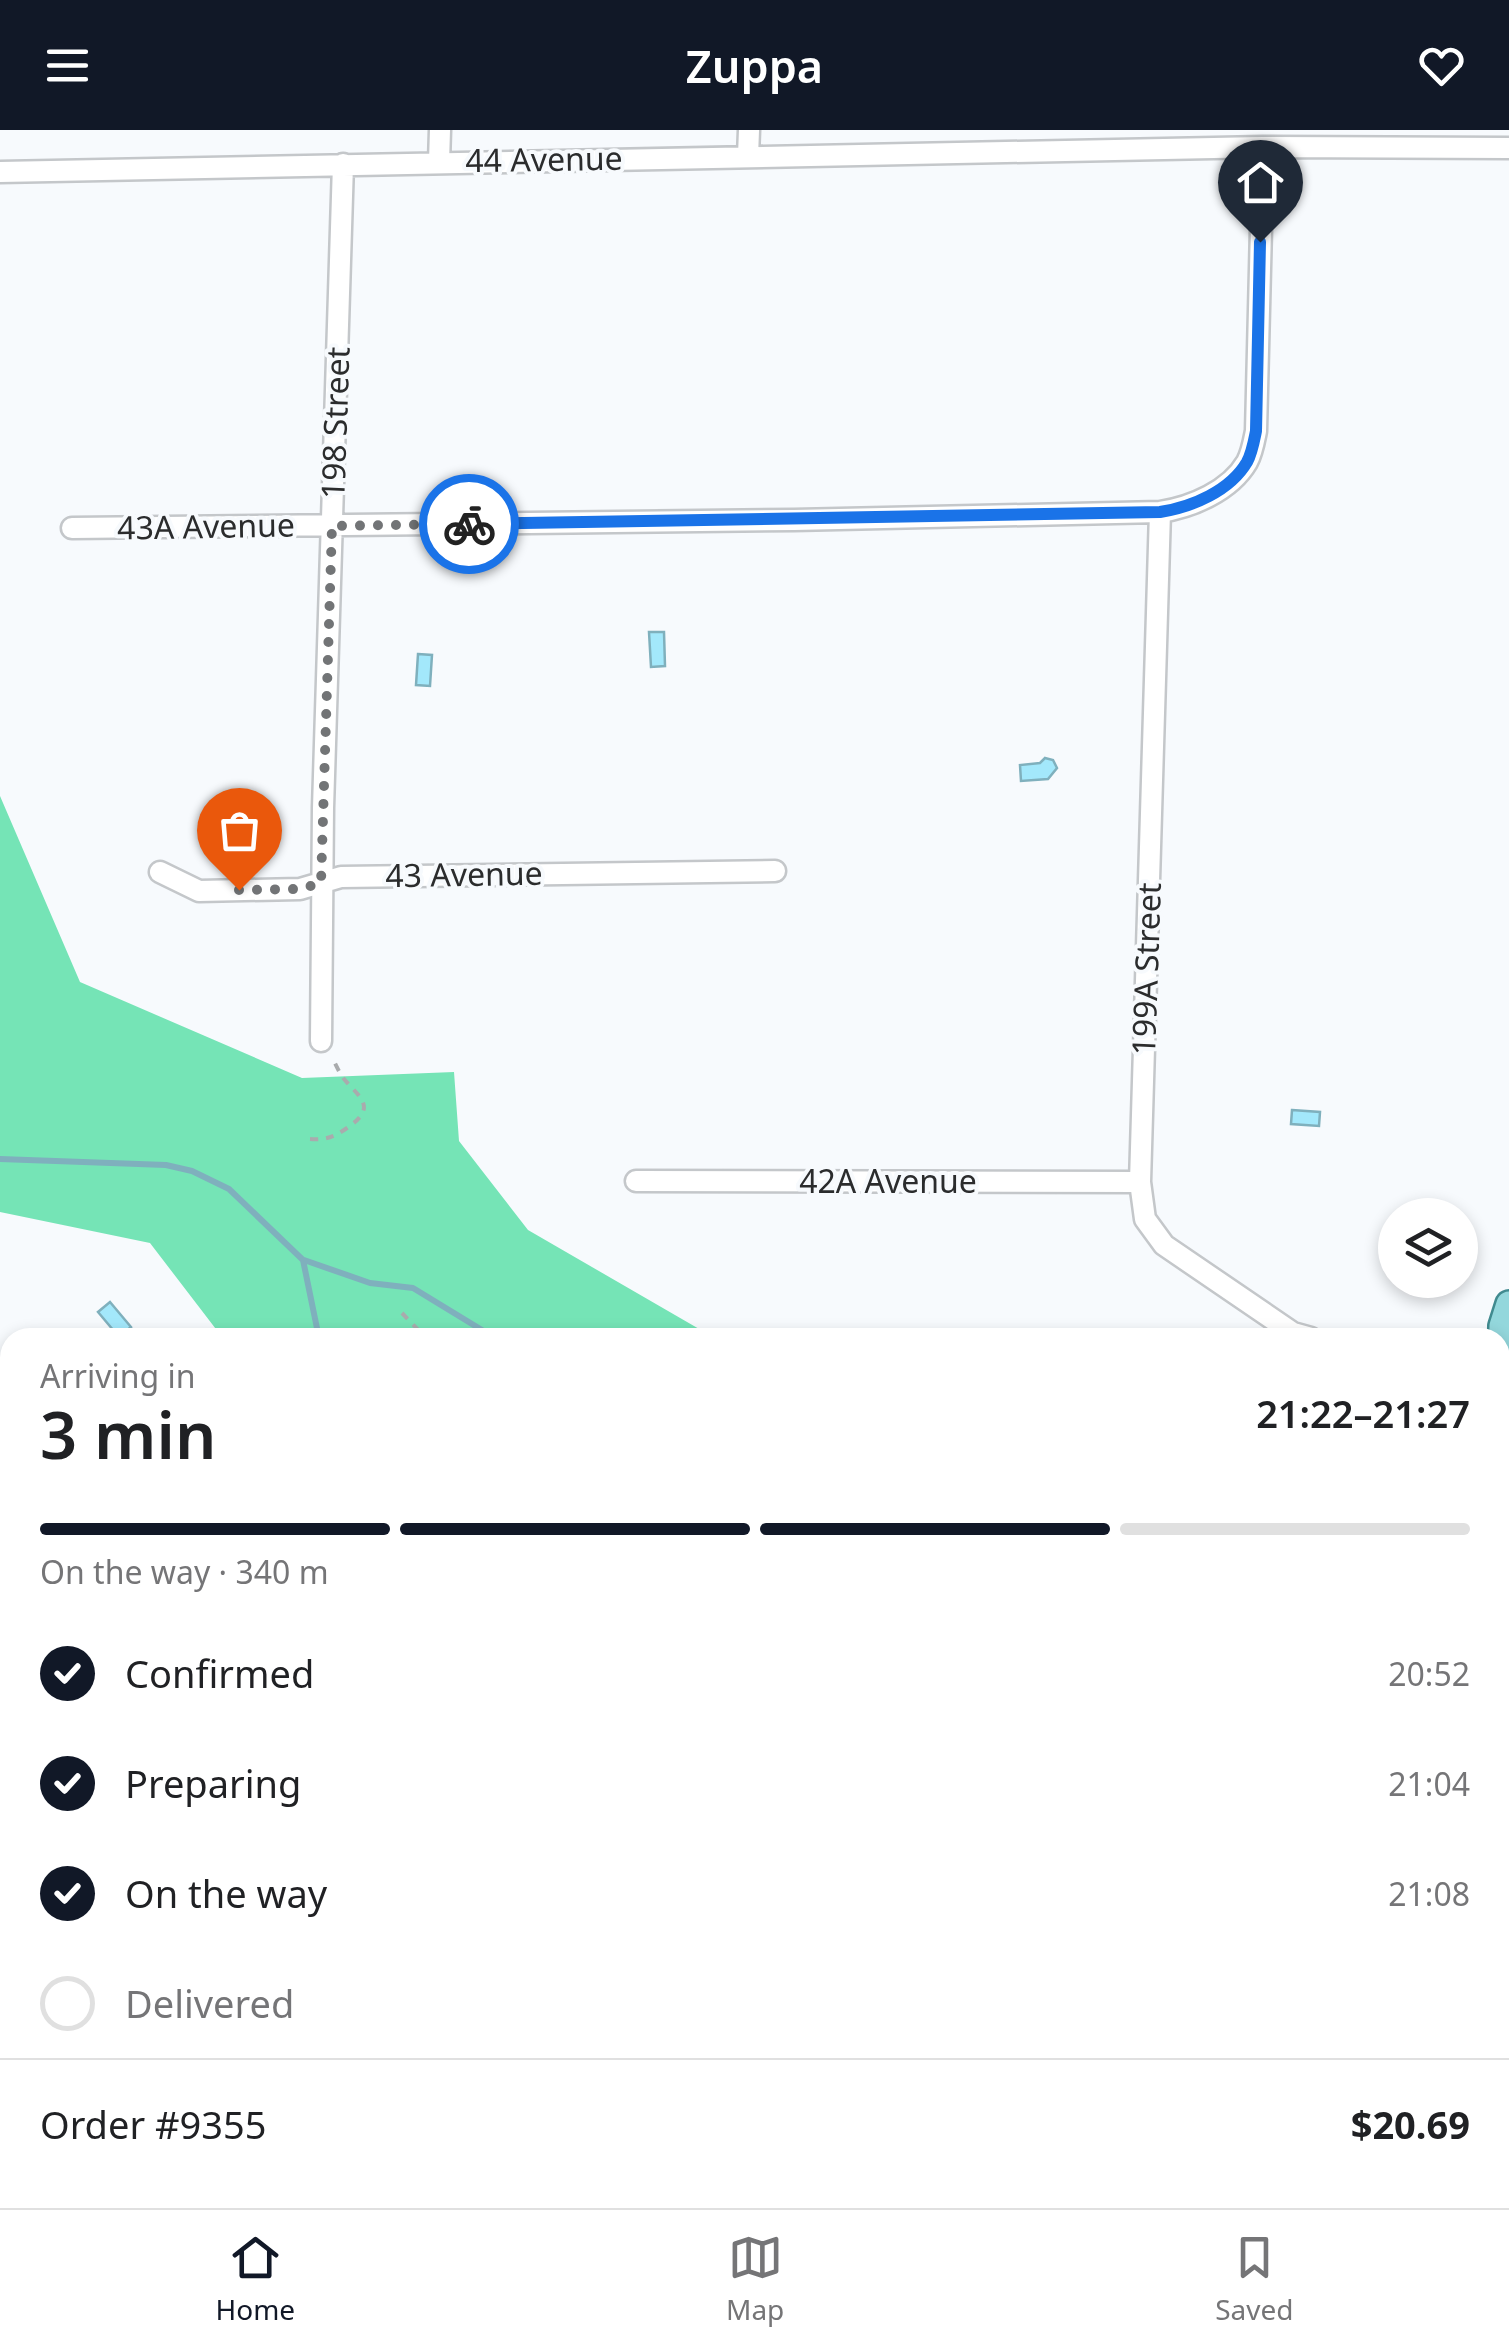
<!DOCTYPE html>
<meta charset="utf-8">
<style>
:root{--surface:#fff;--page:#f2f2f2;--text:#202124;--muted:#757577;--line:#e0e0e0;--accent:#111827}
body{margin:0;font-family:"Noto Sans",sans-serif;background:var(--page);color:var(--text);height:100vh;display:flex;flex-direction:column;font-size:38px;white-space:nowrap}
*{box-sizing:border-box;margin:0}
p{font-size:32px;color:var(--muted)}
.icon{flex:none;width:55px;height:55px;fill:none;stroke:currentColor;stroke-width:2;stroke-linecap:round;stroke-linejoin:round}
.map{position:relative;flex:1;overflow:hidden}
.side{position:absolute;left:0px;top:1198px;width:1510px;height:882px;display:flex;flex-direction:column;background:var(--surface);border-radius:30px 30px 0 0;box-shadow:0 5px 15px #0003}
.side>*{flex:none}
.controls{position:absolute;left:1378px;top:1068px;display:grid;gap:20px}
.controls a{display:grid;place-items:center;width:100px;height:100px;border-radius:50%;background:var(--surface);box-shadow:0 5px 15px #0003;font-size:50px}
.pin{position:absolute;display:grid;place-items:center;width:85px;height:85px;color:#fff;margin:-102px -42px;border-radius:50% 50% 50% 0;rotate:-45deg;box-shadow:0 0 10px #0007}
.pin .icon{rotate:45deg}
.courier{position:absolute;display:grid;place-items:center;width:100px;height:100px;margin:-50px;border:8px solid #1a73e8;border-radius:50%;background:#fff;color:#222;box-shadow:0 2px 12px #0007}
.head em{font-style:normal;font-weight:600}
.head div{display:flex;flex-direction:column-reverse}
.head{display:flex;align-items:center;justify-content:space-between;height:170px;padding:0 40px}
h1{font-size:65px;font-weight:600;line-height:75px}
.bar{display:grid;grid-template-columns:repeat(4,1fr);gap:15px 10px;align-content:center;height:120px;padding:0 40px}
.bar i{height:12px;border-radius:8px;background:var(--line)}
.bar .active{background:var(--accent)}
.bar p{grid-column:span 4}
.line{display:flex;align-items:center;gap:25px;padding:0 40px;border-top:2px solid var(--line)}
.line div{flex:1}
ol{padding:0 40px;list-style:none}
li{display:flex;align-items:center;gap:30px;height:110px}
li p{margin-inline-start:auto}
li .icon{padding:10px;border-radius:50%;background:var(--accent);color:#fff;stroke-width:4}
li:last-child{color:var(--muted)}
li i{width:55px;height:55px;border:5px solid var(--line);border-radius:50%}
header{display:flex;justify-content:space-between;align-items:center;height:130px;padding:0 40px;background:var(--accent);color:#fff;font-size:45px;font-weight:600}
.tab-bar{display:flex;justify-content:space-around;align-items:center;height:140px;border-top:2px solid var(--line);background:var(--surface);font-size:28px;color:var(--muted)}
.tab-bar a{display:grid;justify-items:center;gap:5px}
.tab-bar .active{color:var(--accent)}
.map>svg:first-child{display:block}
.built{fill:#e5eff7}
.forest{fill:#75e4b6}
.water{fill:#a3e8fb;stroke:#7fb0bd;stroke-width:2.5}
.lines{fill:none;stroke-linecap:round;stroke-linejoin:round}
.stream{stroke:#7fb0bd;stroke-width:6}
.building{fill:#f3a492}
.minor-casing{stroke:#c4c7ca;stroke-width:25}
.major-casing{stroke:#408a8f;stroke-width:30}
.path{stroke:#a9abad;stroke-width:4;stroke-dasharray:8 8;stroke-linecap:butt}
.minor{stroke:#fff;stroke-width:20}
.major{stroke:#93d7dc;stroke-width:25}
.done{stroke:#727476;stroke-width:10;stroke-dasharray:0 18}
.route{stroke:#1a73e8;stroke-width:12}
.labels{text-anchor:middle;stroke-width:8;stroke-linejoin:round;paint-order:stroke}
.street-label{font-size:32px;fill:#2b2c2d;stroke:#f7fafd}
</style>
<header><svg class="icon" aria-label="menu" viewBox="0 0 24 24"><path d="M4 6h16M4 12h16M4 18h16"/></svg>Zuppa<svg class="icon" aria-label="heart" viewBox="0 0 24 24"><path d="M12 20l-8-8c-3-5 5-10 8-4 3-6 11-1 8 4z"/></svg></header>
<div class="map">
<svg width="1509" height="2078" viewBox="0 0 1509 2078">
<rect width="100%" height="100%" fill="#f7fafd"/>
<!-- built -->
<path class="built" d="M1179,2070H1460V2078H1179Z"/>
<!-- forest -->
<path class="forest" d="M0,666L80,852L302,948L454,942L459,1011L528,1100L713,1207H222L150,1113L0,1082Z
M0,1736L10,1737V2070H243V2078H0Z
M567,2070H830L840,2078H569Z"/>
<!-- water -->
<path class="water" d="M664,502L665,536L651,537L649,502Z
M418,524L432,525L430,556L416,555Z
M1045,628L1053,630L1057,638L1048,649L1021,651L1020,635L1040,633Z
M1292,980L1320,982L1319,996L1291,994Z
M110,1172L131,1197L119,1207L98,1182Z"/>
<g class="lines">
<!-- stream -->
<path class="stream" d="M0,1029L166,1035L192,1041L229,1059L303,1130L319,1208
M304,1130L370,1153L413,1158L495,1208
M0,2024L10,2015
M683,2070L689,2078"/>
</g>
<!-- building -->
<path class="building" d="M1203,2070H1254L1255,2078H1203Z"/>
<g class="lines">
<!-- minor casing -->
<g class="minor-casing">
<path id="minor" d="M748,26L749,0
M439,32L440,0
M0,42L1263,17L1509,18
M1160,382L1140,1052L1145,1089L1164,1115L1293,1203L1311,1208
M72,398L794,390L1160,382C1192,377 1230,361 1247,332C1252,323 1254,311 1256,301L1263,17
M160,742L199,761L300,759L341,747L775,741
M321,911L323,678L343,34
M636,1051L1140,1052
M0,1272L10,1271
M1500,1296H1509
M0,1552L10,1548
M1500,1847H1509
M1500,2043L1509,2044
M309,2078L331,2070"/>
</g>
<!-- major casing -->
<g class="major-casing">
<path id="major" d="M1500,1276L1502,1196L1509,1174
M1500,1340V1385L1509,1407
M1500,1621L1509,1591
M1482,2078V2070"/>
</g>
<!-- path -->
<path class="path" d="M310,1009C326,1010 334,1007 347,998C378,977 360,968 344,949C339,943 336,934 332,928
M402,1183L426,1208"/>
<!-- minor -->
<use href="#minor" class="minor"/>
<!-- major -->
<use href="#major" class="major"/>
</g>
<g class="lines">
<!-- done -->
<path class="done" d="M239,760L300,759L321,753L332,396L469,394"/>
<!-- route -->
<path class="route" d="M469,394L1160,382C1192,377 1230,361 1247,332C1252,323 1254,311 1256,301L1260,112"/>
</g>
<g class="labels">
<!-- street labels -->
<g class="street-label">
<text transform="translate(544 30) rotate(-1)" y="11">44 Avenue</text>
<text transform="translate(336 293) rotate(-88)" y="11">198 Street</text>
<text transform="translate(206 397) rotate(-1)" y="11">43A Avenue</text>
<text transform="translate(464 745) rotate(-1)" y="11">43 Avenue</text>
<text transform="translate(1147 839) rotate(-88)" y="11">199A Street</text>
<text x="888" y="1063">42A Avenue</text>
</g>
</g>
</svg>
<div class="controls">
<a><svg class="icon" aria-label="layers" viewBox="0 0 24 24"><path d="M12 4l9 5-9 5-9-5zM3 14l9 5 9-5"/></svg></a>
</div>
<div class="pin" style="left:239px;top:760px;background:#ea580c"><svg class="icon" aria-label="bag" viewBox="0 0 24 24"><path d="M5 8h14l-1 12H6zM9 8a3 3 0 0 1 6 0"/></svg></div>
<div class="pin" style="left:1260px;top:112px;background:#1f2937"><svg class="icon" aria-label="home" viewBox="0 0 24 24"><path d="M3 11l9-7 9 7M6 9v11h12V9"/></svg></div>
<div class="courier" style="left:469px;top:394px"><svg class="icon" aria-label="bike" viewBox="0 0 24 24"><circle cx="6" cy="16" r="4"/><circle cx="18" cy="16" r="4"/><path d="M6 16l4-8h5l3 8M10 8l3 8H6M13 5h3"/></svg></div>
<section class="side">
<div class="head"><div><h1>3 min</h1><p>Arriving in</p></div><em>21:22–21:27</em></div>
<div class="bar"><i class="active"></i><i class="active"></i><i class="active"></i><i></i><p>On the way · 340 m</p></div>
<ol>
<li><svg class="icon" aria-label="check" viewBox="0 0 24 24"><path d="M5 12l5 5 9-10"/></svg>Confirmed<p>20:52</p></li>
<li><svg class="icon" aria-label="check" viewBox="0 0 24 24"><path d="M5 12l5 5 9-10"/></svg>Preparing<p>21:04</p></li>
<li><svg class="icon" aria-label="check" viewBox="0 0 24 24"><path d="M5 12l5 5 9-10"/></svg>On the way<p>21:08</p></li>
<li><i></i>Delivered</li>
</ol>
<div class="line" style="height:130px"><div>Order #9355</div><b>$20.69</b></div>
</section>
</div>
<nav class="tab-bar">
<a class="active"><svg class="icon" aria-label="home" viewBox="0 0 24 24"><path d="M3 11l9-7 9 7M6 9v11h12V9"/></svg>Home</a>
<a><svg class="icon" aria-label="map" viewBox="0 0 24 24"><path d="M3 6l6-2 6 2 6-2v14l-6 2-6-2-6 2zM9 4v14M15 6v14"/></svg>Map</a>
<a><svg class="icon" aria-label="saved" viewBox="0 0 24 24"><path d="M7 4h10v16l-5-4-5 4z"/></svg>Saved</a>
</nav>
